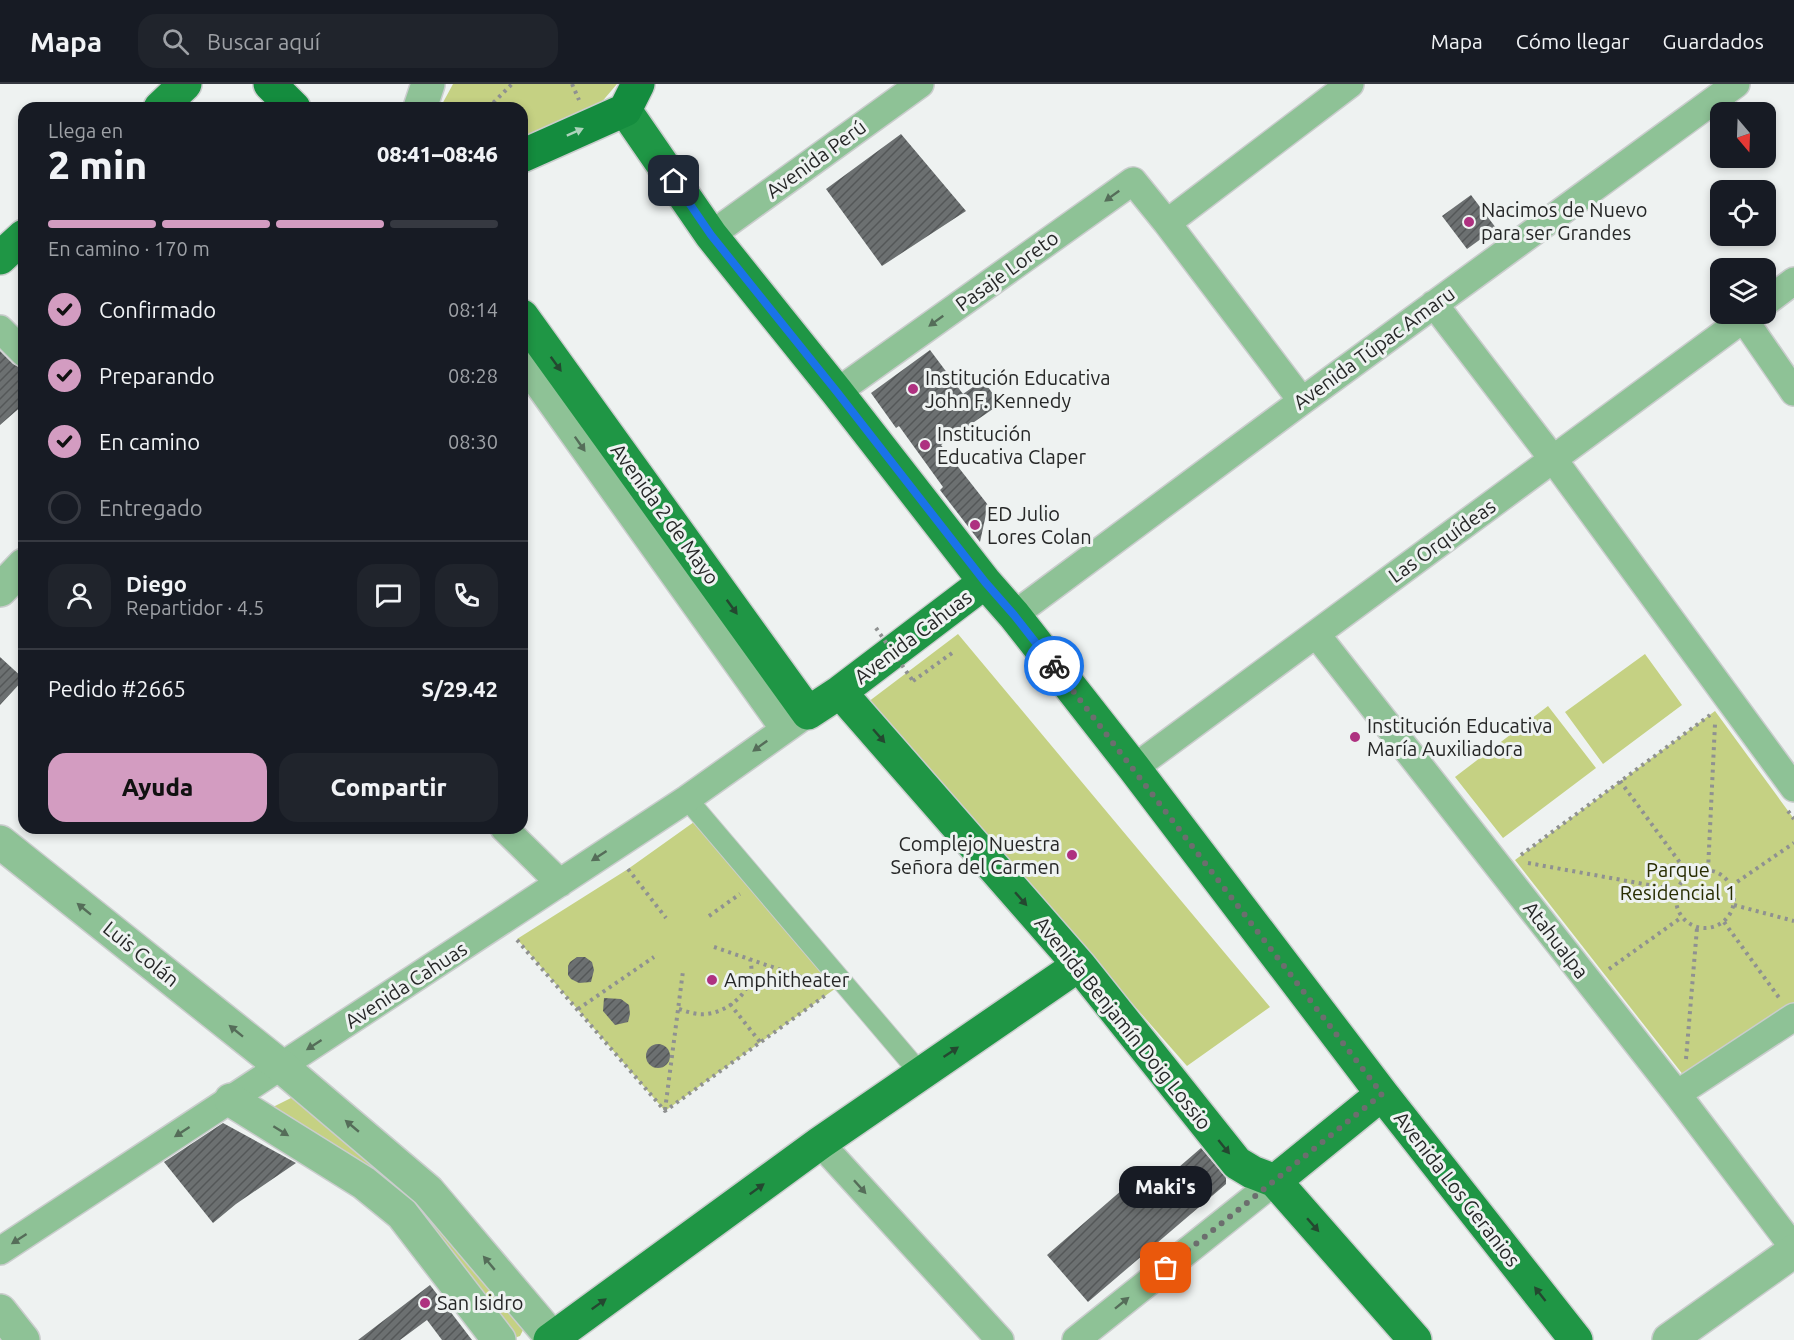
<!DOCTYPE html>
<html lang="es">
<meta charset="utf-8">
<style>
:root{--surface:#171b24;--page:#20242c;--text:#f1f3f6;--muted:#9ea1a6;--line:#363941;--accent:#d39cc1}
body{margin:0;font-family:Ubuntu,sans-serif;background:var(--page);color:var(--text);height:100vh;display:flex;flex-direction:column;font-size:22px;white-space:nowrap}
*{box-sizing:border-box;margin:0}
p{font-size:20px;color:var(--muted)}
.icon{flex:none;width:33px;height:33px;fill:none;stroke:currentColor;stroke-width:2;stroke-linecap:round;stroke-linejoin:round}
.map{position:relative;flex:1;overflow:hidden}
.details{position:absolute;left:18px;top:18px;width:510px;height:732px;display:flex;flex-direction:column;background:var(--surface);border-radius:18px;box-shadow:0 3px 9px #0003}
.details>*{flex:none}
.needle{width:39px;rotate:161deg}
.controls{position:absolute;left:1710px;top:18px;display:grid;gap:12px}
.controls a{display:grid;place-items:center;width:66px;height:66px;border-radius:12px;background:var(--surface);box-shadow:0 3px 9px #0003;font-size:30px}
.pin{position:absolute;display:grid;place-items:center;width:51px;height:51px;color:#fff;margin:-26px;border-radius:12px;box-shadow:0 3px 9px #0006}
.courier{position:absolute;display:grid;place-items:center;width:60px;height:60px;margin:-30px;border:4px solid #1a73e8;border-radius:50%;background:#fff;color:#222;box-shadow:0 2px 8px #0007}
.bubble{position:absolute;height:42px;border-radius:18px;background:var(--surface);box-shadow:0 3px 9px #0003;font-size:20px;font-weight:800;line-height:42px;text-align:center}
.summary em{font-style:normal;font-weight:800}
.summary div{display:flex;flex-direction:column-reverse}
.summary{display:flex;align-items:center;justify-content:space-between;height:102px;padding:0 30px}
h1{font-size:39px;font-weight:800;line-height:45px}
.bar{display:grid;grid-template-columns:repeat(4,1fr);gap:9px 6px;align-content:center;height:72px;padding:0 30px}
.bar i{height:8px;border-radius:4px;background:var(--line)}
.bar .current{background:var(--accent)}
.bar p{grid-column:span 4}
.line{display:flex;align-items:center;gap:15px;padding:0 30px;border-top:2px solid var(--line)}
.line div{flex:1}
.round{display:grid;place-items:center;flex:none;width:63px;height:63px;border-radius:18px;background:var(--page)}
ol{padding:0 30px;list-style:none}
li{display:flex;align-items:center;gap:18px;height:66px}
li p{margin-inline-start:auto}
li .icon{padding:6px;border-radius:50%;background:var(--accent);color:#111;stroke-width:4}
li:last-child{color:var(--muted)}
li i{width:33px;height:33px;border:3px solid var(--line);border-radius:50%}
.cta{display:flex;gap:12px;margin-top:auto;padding:12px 30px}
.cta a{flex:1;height:69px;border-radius:18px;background:var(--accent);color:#111;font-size:24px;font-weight:800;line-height:69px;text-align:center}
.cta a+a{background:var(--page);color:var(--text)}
header{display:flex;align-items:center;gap:36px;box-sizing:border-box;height:84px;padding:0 30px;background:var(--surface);border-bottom:2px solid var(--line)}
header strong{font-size:28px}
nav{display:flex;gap:33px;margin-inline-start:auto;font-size:21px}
.search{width:420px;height:54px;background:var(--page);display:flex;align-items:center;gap:15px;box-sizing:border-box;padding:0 21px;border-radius:18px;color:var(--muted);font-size:22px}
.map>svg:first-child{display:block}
.green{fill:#c5d183}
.building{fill:url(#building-hatch)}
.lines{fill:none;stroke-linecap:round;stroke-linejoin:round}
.pedestrian-casing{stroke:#cacdcd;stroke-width:22}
.minor-casing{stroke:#cacdcd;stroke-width:30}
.tertiary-casing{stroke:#cacdcd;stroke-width:36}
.primary-casing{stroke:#cacdcd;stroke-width:36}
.trunk-casing{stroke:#cacdcd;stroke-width:36}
.path{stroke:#8f9191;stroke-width:4;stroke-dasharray:3 4.5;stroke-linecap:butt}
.pedestrian{stroke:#8ec296;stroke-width:20}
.minor{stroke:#8ec296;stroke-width:27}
.tertiary{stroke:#8ec296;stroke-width:33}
.primary{stroke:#1f9645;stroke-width:33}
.trunk{stroke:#148c3e;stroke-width:33}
.path-bridge{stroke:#8f9191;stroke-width:4;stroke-dasharray:3 4.5;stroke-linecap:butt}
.oneway{fill:#add3bb}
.oneway2{fill:#556d59}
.oneway3{fill:#244830}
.done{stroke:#6c6e6e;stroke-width:6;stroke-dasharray:0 10.8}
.route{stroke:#1a73e8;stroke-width:8}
.poi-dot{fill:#ae3180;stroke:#eef2f1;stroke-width:2}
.labels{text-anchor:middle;stroke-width:6;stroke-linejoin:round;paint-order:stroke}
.street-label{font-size:20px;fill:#262727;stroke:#eef2f1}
.poi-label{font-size:20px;fill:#262727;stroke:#eef2f1;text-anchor:start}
.park-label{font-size:20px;fill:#282d02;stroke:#eef2f1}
</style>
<header>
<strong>Mapa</strong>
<div class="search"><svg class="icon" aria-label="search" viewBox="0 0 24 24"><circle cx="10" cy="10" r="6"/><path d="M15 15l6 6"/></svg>Buscar aquí</div>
<nav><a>Mapa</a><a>Cómo llegar</a><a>Guardados</a></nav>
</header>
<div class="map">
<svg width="1794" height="1256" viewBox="0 0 1794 1256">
<defs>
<pattern id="building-hatch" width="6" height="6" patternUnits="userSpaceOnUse" patternTransform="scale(1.5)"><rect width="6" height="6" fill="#6c7071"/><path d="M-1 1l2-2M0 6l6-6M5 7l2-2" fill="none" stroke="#545758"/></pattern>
</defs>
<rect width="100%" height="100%" fill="#eef2f1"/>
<!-- green -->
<path class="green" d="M453,0H617L600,20L522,58V24H440Z
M958,550L1270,923L1187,982L868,618Z
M1645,570L1682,621L1603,680L1565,628Z
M1548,622L1596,684L1503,754L1455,693Z
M1715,627L1794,735V919L1684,992L1515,776Z
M701,733L843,899L665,1027L517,855L628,785Z
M297,1011L409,1101L520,1239L523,1246L520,1252L514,1254L446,1170L395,1102L337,1063L263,1028Z"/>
<!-- building -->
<path class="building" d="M901,50L966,127L882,182L826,105Z
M1471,111L1496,144L1467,165L1442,132Z
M930,266L963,310L983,296L1000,320L941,361L988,421L980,458L940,406L943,403L899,342L896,344L871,309Z
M0,267L13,280L24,286V320L0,341Z
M0,573L24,595L0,621Z
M577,873H585L592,878L594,886L591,898L579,899L571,895L568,891V882L570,878Z
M604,914L621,915L629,921L630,930L628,938L615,941L603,927Z
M646 972a12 12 0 1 1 24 0a12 12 0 1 1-24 0Z
M223,1039L296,1079L236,1120L213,1139L164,1078Z
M1201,1064L1226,1094V1100L1088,1218L1047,1171L1122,1106L1135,1121Z
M430,1201L472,1256H442L427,1236L400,1256H358Z"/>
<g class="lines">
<!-- pedestrian casing -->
<g class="pedestrian-casing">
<path id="pedestrian" d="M687,715L920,989"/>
</g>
<!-- minor casing -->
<g class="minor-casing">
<path id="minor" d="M1167,139L1350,0
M711,151L920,0
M1766,218L1794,197
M1434,220L1553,375L1794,704
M1743,234L1794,308
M0,245L24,269
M522,278L784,645
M837,308L1133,97L1167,139L1302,317
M1014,531L1302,317L1736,0
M1316,550L1677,1010L1794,1164
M1134,684L1750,230
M504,744L560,799
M1677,1010L1794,933
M820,1059L1000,1256
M0,1167L687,715L808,629
M1076,1256L1275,1097"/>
</g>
<!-- tertiary casing -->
<g class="tertiary-casing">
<path id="tertiary" d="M420,24L428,0
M0,506L24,481
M0,758L282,983L428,1107L554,1256
M231,1016L364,1099L402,1130L499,1256
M0,1227L23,1256
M1669,1256L1794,1167"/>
</g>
<!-- primary casing -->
<g class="primary-casing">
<path id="primary" d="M160,24L185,0
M625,26L711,151L837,308L985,498L1014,531L1134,684L1382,1010L1576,1256
M0,174L24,152
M522,232L808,629L840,608L985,498
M840,608L1079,881L1237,1079L1252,1088L1275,1097L1415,1256
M1275,1097L1382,1010
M550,1256L820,1059L1079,881"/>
</g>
<!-- trunk casing -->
<g class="trunk-casing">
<path id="trunk" d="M270,0L294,24
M522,72L625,26L638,0"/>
</g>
<!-- path -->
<path class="path" d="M572,0L579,16
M488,24L512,0
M913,597L952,569
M1620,697L1689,791
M1788,727L1794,735
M1521,771L1710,631
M1528,779L1677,806
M628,785L666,834
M1676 815a29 29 0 1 1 58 0a29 29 0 1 1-58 0Z
M1708,786L1715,640
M1731,802L1794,759
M1734,821L1794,837
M709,832L740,810
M1724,838L1780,915
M517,856L665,1027L826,911
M714,863L813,897
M1609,885L1682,833
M730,920L760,958
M578,925L654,873
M679,925C688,928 697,931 706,930C727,928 750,910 751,889C752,884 751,879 750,875
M1686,975L1697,844
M665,1026L683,887"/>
<!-- pedestrian -->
<use href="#pedestrian" class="pedestrian"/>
<!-- minor -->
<use href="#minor" class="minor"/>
<!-- tertiary -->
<use href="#tertiary" class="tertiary"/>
<!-- primary -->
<use href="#primary" class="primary"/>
<!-- trunk -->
<use href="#trunk" class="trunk"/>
<!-- path-bridge -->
<path class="path-bridge" d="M876,544L913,597"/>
</g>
<!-- one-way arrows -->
<defs><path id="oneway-solid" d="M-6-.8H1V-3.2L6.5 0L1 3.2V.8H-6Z" transform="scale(1.5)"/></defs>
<use class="oneway" href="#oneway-solid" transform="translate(575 48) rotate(-24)"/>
<g class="oneway2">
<use href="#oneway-solid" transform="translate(1112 112) rotate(144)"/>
<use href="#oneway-solid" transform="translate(936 237) rotate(144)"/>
<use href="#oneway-solid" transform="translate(580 360) rotate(55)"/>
<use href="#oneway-solid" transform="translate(760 662) rotate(144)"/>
<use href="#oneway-solid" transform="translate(599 772) rotate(147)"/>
<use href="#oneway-solid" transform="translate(84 825) rotate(-141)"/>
<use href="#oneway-solid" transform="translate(236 947) rotate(-141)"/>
<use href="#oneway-solid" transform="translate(314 961) rotate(147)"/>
<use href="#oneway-solid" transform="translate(352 1042) rotate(-140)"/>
<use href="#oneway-solid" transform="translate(281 1047) rotate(32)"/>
<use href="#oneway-solid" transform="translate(182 1048) rotate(147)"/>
<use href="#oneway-solid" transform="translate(860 1103) rotate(48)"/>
<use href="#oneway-solid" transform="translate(19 1155) rotate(147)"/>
<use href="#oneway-solid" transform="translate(489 1179) rotate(-130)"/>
<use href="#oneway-solid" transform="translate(1122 1219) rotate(-39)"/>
</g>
<g class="oneway3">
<use href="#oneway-solid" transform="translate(556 280) rotate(54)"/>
<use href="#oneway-solid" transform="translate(732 523) rotate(54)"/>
<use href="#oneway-solid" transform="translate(879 652) rotate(49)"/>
<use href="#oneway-solid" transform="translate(1021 815) rotate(49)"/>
<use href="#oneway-solid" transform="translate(951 968) rotate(-34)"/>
<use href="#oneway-solid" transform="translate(1224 1063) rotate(51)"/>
<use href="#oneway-solid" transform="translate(757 1105) rotate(-36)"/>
<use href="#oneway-solid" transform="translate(1313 1141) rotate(49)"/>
<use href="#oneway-solid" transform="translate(1540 1210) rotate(-128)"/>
<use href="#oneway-solid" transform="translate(599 1220) rotate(-36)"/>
</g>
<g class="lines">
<!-- done -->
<path class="done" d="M1054,582L1382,1010L1166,1184"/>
<!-- route -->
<path class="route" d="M674,97L711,151L837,308L985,498L1014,531L1054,582"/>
</g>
<!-- markers -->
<g class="poi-dot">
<circle cx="1469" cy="138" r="6"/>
<circle cx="913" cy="305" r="6"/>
<circle cx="925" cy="361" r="6"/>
<circle cx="975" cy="441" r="6"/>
<circle cx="1355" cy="653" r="6"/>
<circle cx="1072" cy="771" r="6"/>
<circle cx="712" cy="896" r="6"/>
<circle cx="425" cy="1219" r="6"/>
</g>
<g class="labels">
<!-- street labels -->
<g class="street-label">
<text transform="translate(816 75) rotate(-36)" y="7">Avenida Perú</text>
<text transform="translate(1007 187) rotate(-36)" y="7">Pasaje Loreto</text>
<text transform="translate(1374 264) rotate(-36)" y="7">Avenida Túpac Amaru</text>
<text transform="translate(665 430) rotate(54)" y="7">Avenida 2 de Mayo</text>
<text transform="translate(1442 457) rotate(-36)" y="7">Las Orquídeas</text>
<text transform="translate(913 553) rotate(-37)" y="7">Avenida Cahuas</text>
<text transform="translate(1556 856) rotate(52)" y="7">Atahualpa</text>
<text transform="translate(141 870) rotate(39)" y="7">Luis Colán</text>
<text transform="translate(406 901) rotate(-33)" y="7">Avenida Cahuas</text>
<text transform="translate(1123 939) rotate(51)" y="7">Avenida Benjamín Doig Lossio</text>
<text transform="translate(1457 1105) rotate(52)" y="7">Avenida Los Geranios</text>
</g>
<!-- poi labels -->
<g class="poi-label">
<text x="1481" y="133">Nacimos de Nuevo<tspan x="1481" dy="23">para ser Grandes</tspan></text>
<text x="925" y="301">Institución Educativa<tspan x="925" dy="23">John F. Kennedy</tspan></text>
<text x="937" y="357">Institución<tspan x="937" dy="23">Educativa Claper</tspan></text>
<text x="987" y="437">ED Julio<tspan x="987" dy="23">Lores Colan</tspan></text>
<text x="1367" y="649">Institución Educativa<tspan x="1367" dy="23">María Auxiliadora</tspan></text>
<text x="1060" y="767" text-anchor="end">Complejo Nuestra<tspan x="1060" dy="23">Señora del Carmen</tspan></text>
<text x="724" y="903">Amphitheater</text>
<text x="437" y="1226">San Isidro</text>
</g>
<!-- park labels -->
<g class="park-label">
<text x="1678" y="793">Parque<tspan x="1678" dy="23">Residencial 1</tspan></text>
</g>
</g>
</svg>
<div class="controls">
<a><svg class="needle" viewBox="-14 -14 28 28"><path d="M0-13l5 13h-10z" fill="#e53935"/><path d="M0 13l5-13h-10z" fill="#9ea1a6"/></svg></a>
<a><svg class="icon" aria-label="locate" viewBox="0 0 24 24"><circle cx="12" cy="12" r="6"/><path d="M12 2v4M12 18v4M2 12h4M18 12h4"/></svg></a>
<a><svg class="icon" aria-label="layers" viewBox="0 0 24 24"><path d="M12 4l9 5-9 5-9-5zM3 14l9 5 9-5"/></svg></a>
</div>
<div class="pin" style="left:1166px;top:1184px;background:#ea580c"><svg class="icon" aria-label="bag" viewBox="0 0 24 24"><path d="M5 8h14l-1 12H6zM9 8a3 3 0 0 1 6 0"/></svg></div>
<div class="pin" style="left:674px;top:97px;background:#1f2937"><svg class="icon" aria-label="home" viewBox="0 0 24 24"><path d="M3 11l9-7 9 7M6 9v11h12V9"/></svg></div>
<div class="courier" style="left:1054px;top:582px"><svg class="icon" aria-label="bike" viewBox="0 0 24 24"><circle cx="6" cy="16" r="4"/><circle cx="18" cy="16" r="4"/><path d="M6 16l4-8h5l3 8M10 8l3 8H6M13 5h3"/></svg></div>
<div class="bubble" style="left:1119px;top:1082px;width:93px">Maki's</div>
<section class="details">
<div class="summary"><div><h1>2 min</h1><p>Llega en</p></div><em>08:41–08:46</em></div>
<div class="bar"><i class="current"></i><i class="current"></i><i class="current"></i><i></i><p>En camino · 170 m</p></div>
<ol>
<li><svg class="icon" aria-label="check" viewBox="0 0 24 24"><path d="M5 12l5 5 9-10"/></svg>Confirmado<p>08:14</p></li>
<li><svg class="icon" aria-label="check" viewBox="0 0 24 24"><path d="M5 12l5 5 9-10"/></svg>Preparando<p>08:28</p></li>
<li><svg class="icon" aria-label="check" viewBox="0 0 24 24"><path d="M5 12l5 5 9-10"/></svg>En camino<p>08:30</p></li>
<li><i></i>Entregado</li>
</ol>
<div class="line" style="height:108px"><a class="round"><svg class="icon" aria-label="person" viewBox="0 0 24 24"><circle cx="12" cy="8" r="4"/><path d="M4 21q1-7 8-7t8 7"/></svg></a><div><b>Diego</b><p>Repartidor · 4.5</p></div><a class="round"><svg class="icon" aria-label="chat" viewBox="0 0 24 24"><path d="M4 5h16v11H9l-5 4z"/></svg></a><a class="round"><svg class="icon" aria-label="phone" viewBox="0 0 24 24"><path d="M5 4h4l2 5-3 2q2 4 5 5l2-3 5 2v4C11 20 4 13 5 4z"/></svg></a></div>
<div class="line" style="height:78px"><div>Pedido #2665</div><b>S/29.42</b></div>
<div class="cta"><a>Ayuda</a><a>Compartir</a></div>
</section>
</div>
